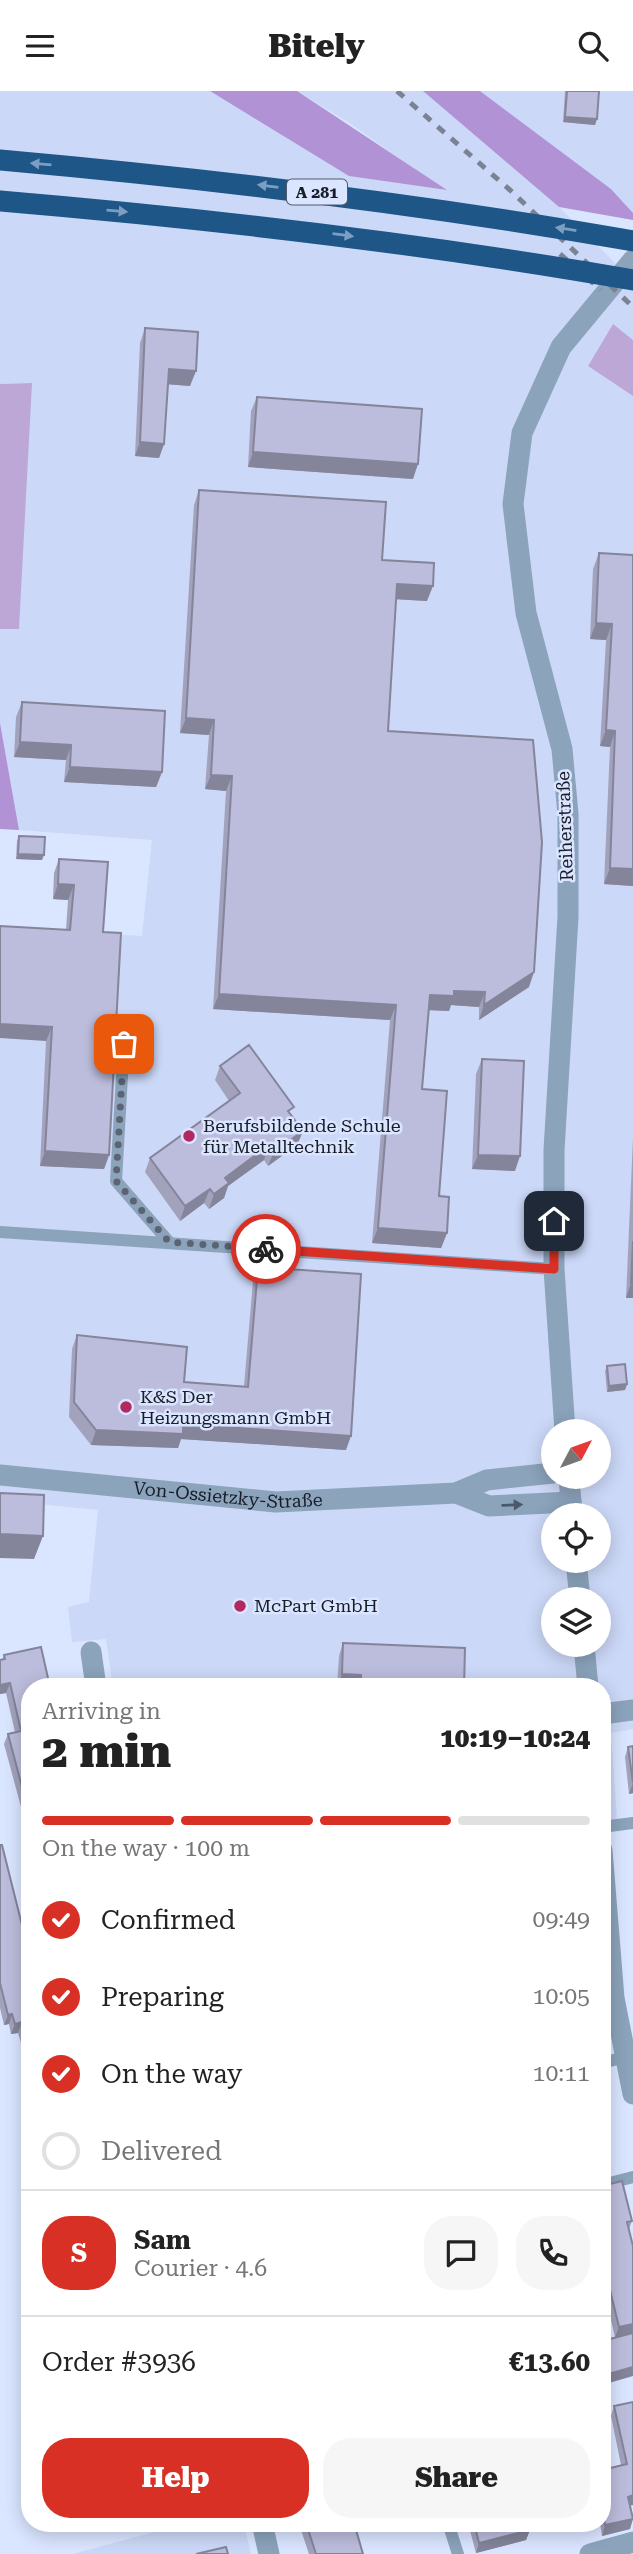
<!DOCTYPE html>
<meta charset="utf-8">
<style>
:root{--surface:#fff;--page:#f6f6f6;--text:#222;--muted:#767676;--line:#e0e0e0;--accent:#d93025}
body{margin:0;font-family:"Roboto Serif",serif;background:var(--page);color:var(--text);height:100vh;display:flex;flex-direction:column;font-size:26px;white-space:nowrap}
*{box-sizing:border-box;margin:0}
p{font-size:23px;color:var(--muted)}
.icon{flex:none;width:38px;height:38px;fill:none;stroke:currentColor;stroke-width:2;stroke-linecap:round;stroke-linejoin:round}
.map{position:relative;flex:1;overflow:hidden}
.side{position:absolute;left:21px;top:1587px;width:590px;height:854px;display:flex;flex-direction:column;background:var(--surface);border-radius:28px;box-shadow:0 4px 18px #0003}
.side>*{flex:none}
.needle{width:46px;rotate:49deg}
.fabs{position:absolute;left:541px;top:1328px;display:grid;gap:14px}
.fabs a{display:grid;place-items:center;width:70px;height:70px;border-radius:50%;background:var(--surface);box-shadow:0 4px 18px #0003;font-size:35px}
.pin{position:absolute;display:grid;place-items:center;width:60px;height:60px;color:#fff;margin:-30px;border-radius:14px;box-shadow:0 4px 10px #0006}
.courier{position:absolute;display:grid;place-items:center;width:70px;height:70px;margin:-35px;border:5px solid #d93025;border-radius:50%;background:#fff;color:#222;box-shadow:0 2px 9px #0007}
.head em{font-style:normal;font-weight:800}
.head div{display:flex;flex-direction:column-reverse}
.head{display:flex;align-items:center;justify-content:space-between;height:119px;padding:0 21px}
h1{font-size:46px;font-weight:800;line-height:52px}
.bar{display:grid;grid-template-columns:repeat(4,1fr);gap:10px 7px;align-content:center;height:84px;padding:0 21px}
.bar i{height:9px;border-radius:5px;background:var(--line)}
.bar .selected{background:var(--accent)}
.bar p{grid-column:span 4}
.line{display:flex;align-items:center;gap:18px;padding:0 21px;border-top:2px solid var(--line)}
.line div{flex:1}
.round{display:grid;place-items:center;flex:none;width:74px;height:74px;border-radius:28px;background:var(--page)}
ol{padding:0 21px;list-style:none}
li{display:flex;align-items:center;gap:21px;height:77px}
li p{margin-inline-start:auto}
li .icon{padding:7px;border-radius:50%;background:var(--accent);color:#fff;stroke-width:4}
li:last-child{color:var(--muted)}
li i{width:38px;height:38px;border:4px solid var(--line);border-radius:50%}
.cta{display:flex;gap:14px;margin-top:auto;padding:14px 21px}
.cta a{flex:1;height:80px;border-radius:28px;background:var(--accent);color:#fff;font-size:28px;font-weight:800;line-height:80px;text-align:center}
.cta a+a{background:var(--page);color:var(--text)}
header{display:flex;justify-content:space-between;align-items:center;height:91px;padding:0 21px;background:var(--surface);font-size:32px;font-weight:800}
.map>svg:first-child{display:block}
.built{fill:#cbd8f7;fill-rule:evenodd}
.green{fill:#bca7d6}
.forest{fill:#b193d5}
.lines{fill:none;stroke-linecap:round;stroke-linejoin:round}
.service{stroke:#8ba3bb;stroke-width:12}
.minor{stroke:#8ba3bb;stroke-width:21}
.rail{stroke:#7a8294;stroke-width:5;stroke-dasharray:9 9;stroke-linecap:butt}
.motorway-bridge{stroke:#1d5687;stroke-width:21}
.wall{fill:#a2a2bd}
.shaded-wall{fill:#84849a}
.building{fill:#bcbcdc;stroke:#84849a;stroke-width:2}
.oneway{fill:#7c9ec3}
.oneway2{fill:#4c596a}
.done{stroke:#5c6373;stroke-width:7;stroke-dasharray:0 12.6}
.route{stroke:#d93025;stroke-width:9}
.poi-dot{fill:#b42861;stroke:#dae5ff;stroke-width:2.5}
.labels{text-anchor:middle;stroke-width:5;stroke-linejoin:round;paint-order:stroke}
.shield{fill:#dae5ff;stroke:#525968;stroke-width:2}
.shield-label{font-size:16px;font-weight:bold;fill:#181d28}
.street-label{font-size:18px;fill:#181d28;stroke:#dae5ff}
.poi-label{font-size:18px;fill:#181d28;stroke:#dae5ff;text-anchor:start}
</style>
<header><svg class="icon" aria-label="menu" viewBox="0 0 24 24"><path d="M4 6h16M4 12h16M4 18h16"/></svg>Bitely<svg class="icon" aria-label="search" viewBox="0 0 24 24"><circle cx="10" cy="10" r="6"/><path d="M15 15l6 6"/></svg></header>
<div class="map">
<svg width="633" height="2463" viewBox="0 0 633 2463">
<rect width="100%" height="100%" fill="#dae5ff"/>
<!-- built -->
<path class="built" d="M0,0H210L445,99L348,31L297,0H423L559,116L633,190V249L613,233L588,275L633,305V1638L611,1642L617,1729L602,1728V1596H113L106,1548L72,1551L68,1516L89,1511L98,1419L0,1409V836L142,845L152,749L19,739L0,632V538H19L31,292L0,293ZM553,1340H598V1386H553ZM553,1424H598V1470H553ZM553,1508H598V1554H553Z
M480,0H633V122L611,98Z
M187,2432L244,2433L251,2463H73Z"/>
<!-- green -->
<path class="green" d="M613,233L633,249V305L588,275Z
M32,292L19,538H0V293Z"/>
<!-- forest -->
<path class="forest" d="M210,0H297L447,99L349,85Z
M423,0H480L611,98L633,122V129L559,116Z
M0,632L19,739L0,738Z"/>
<g class="lines">
<!-- service -->
<path class="service" d="M125,932L116,1090L169,1151
M0,1141L554,1178
M602,1736L633,1732
M602,1972L625,1966
M602,2094L633,2086
M448,2432L458,2463"/>
<!-- minor -->
<g class="minor">
<path d="M565,1340L554,1178V1059L568,826V723L562,658L526,522L513,413L522,342L561,256L633,169"/>
<path id="s1" d="M0,1384L276,1411L456,1402L487,1389L553,1382"/>
<path d="M569,1386L572,1424"/>
<path d="M456,1402L489,1415L571,1411"/>
<path d="M576,1470L580,1508"/>
<path d="M584,1554L588,1596"/>
<path d="M91,1561L96,1596"/>
<path d="M602,1623L633,1619"/>
<path d="M602,1759L614,1907L633,2003"/>
<path d="M262,2432L269,2463"/>
<path d="M590,2463L633,2451"/>
</g>
<!-- rail -->
<path class="rail" d="M397,0L510,99L633,216
M560,163L601,199"/>
<!-- motorway-bridge -->
<path class="motorway-bridge" d="M0,69C212,88 423,113 633,150
M0,110C212,128 423,152 633,189"/>
</g>
<!-- wall -->
<path class="wall" d="M565,0H599L595,34L563,31Z
M145,237L190,295L168,293L164,353L159,367L135,365L140,252Z
M257,306L413,388L248,376L251,320Z
M199,399L382,469L427,510L396,508L388,640L529,896L479,929V916L451,914L449,920L429,919L422,998L447,1142L441,1157L372,1152L390,929L213,918L226,700L205,698L209,644L180,642L194,414Z
M599,462L633,464V795L604,793L610,656L600,655L606,549L590,548L593,478Z
M22,611L162,681L156,696L64,691L66,669L14,666L16,626Z
M19,745L42,769L16,768L17,750Z
M59,768L103,841L109,1064L104,1078L40,1075L46,950L66,839L68,809L53,808L54,782Z
M482,968L515,1080L472,1078L476,983Z
M220,975L291,1024L303,1040L297,1054L268,1075L264,1069L228,1095L224,1107L209,1118L204,1112L180,1130L145,1081L150,1067L229,1010L215,989Z
M633,1047V1207H626Z
M258,1176L346,1359L181,1348L178,1357L91,1354L69,1326L72,1258L77,1244L184,1291L244,1295L253,1190Z
M607,1275L627,1293L625,1299L607,1301L605,1280Z
M343,1552L464,1596H337L339,1565Z
M4,1564L30,1596V1737L27,1738L4,1653L8,1643L15,1641L6,1602L0,1603V1569H2Z
M633,1655V1702L629,1703L625,1666L628,1656Z
M0,1754L30,1866V1967L26,1951L21,1952L18,1942L11,1943L9,1933L4,1934L0,1917Z
M602,2095L632,2130L629,2138L633,2242L602,2294V2250L615,2246L602,2191Z
M633,2311L630,2438L602,2445L600,2432H602V2379L621,2374L611,2325L614,2315Z
M292,2432H354L363,2463H309L300,2436L293,2438Z
M468,2432H547L530,2438L526,2449L476,2462Z"/>
<!-- shaded-wall -->
<path class="shaded-wall" d="M565,26L597,28L595,34L563,31Z
M169,278L196,280L190,295L164,293Z
M140,351L164,353L159,367L135,365Z
M253,361L418,373L413,388L248,376Z
M397,493L433,495L427,510L392,508Z
M596,532L612,533L606,549L590,548Z
M186,627L214,629L209,644L180,642Z
M606,639L615,640L610,656L600,655Z
M20,651L71,654L66,669L14,666Z
M70,676L162,681L156,696L64,691Z
M211,684L232,685L226,700L205,698Z
M18,763L44,764L42,769L16,768Z
M610,777L633,778V795L604,793Z
M58,793L74,794L68,809L53,808Z
M534,881L529,896L479,929L484,914Z
M454,900L485,901L479,916L451,914L449,920L425,919L430,904Z
M219,903L396,914L390,929L213,918Z
M0,933L52,936L46,950L0,947Z
M303,1040L297,1054L268,1075L274,1061Z
M269,1054L264,1069L228,1095L224,1107L209,1118L214,1103L225,1087Z
M45,1060L109,1064L104,1078L40,1075Z
M478,1064L520,1065L515,1080L472,1078Z
M210,1098L204,1112L180,1130L185,1115Z
M378,1137L447,1142L441,1157L372,1152Z
M631,1192H633V1207H626Z
M627,1293L625,1299L607,1301L609,1295Z
M183,1333L351,1345L346,1359L181,1348L178,1357L91,1354L96,1339Z
M0,1443L43,1445L34,1468L0,1467Z
M342,1583L361,1584L357,1596H338Z
M10,1592L6,1602L0,1603V1594Z
M633,1692V1702L629,1703Z
M12,1923L9,1933L4,1934L8,1924Z
M22,1931L18,1942L11,1943L15,1933Z
M30,1941L26,1951L21,1952L25,1942Z
M633,2233V2242L615,2246L619,2236Z
M633,2276V2285L602,2294L605,2284Z
M633,2404V2414L624,2416L628,2406Z
M633,2428L630,2438L602,2445L605,2434Z
M295,2432H302L300,2436L293,2438Z
M526,2432H547L524,2439Z
M530,2439L526,2449L476,2462L479,2452Z"/>
<!-- building -->
<path class="building" d="M567,0H599L597,28L565,26Z
M145,237L198,241L196,280L169,278L164,353L140,351Z
M257,306L422,318L418,373L253,361Z
M199,399L386,411L382,469L434,472L433,495L397,493L388,640L533,649L542,751L534,881L484,914L485,901L454,900V905L430,904L422,998L447,1000L439,1105L449,1106L447,1142L378,1137L396,914L219,903L232,685L211,684L214,629L186,627Z
M599,462L633,464V778L610,777L615,640L606,639L612,533L596,532Z
M22,611L165,620L162,681L70,676L71,654L20,651Z
M19,745L45,746L44,764L18,763Z
M59,768L108,771L103,841L121,842L109,1064L45,1060L52,936L0,933V835L70,839L74,794L58,793Z
M249,954L294,1016L288,1020L303,1040L274,1061L269,1054L225,1087L229,1092L214,1103L210,1098L185,1115L150,1067L240,1002L220,975Z
M482,968L524,970L520,1065L478,1064Z
M633,1150V1192H631Z
M258,1176L361,1183L351,1345L183,1333V1343L96,1339L74,1311L77,1244L187,1256L184,1291L248,1296Z
M625,1273L627,1293L609,1295L607,1275Z
M0,1402L44,1404L43,1445L0,1443Z
M343,1552L465,1557L464,1596H361V1584L342,1583Z
M41,1556L50,1596H30V1726L8,1643L21,1640L10,1592L0,1594V1569L5,1568L4,1564Z
M633,1655V1692L628,1656Z
M0,1754H2L30,1866V1941L25,1942L22,1931L15,1933L12,1923L8,1924L0,1892Z
M622,2090L632,2130L627,2131L633,2155V2233L619,2236L602,2166V2095Z
M633,2242V2276L605,2284L602,2273V2250Z
M633,2311V2404L628,2406L633,2428L605,2434L602,2412V2379L627,2373L614,2315Z
M306,2432H354L363,2463H316Z
M474,2432H528L530,2439L479,2452Z
M226,2456L228,2463H196Z"/>
<!-- one-way arrows -->
<defs><path id="oneway-solid" d="M-6-.8H1V-3.2L6.5 0L1 3.2V.8H-6Z" transform="scale(1.75)"/></defs>
<g class="oneway">
<use href="#oneway-solid" transform="translate(41 73) rotate(-175)"/>
<use href="#oneway-solid" transform="translate(268 95) rotate(-173)"/>
<use href="#oneway-solid" transform="translate(117 120) rotate(5)"/>
<use href="#oneway-solid" transform="translate(566 138) rotate(-171)"/>
<use href="#oneway-solid" transform="translate(343 144) rotate(7)"/>
</g>
<use class="oneway2" href="#oneway-solid" transform="translate(512 1414) rotate(-2)"/>
<g class="lines">
<!-- done -->
<path class="done" d="M124,953L116,1090L169,1151L266,1158"/>
<!-- route -->
<path class="route" d="M266,1158L554,1178V1130"/>
</g>
<!-- markers -->
<g class="poi-dot">
<circle cx="189" cy="1045" r="7"/>
<circle cx="126" cy="1316" r="7"/>
<circle cx="240" cy="1515" r="7"/>
</g>
<g class="labels">
<!-- shield labels -->
<rect class="shield" x="287" y="88.5" width="60" height="25" rx="5"/>
<g class="shield-label">
<text x="317" y="107">A 281</text>
</g>
<!-- street labels -->
<g class="street-label">
<text transform="translate(565 735) rotate(-92)" y="6">Reiherstraße</text>
<text dy="6" stroke="none"><textPath href="#s1" startOffset="229">Von-Ossietzky-Straße</textPath></text>
</g>
<!-- poi labels -->
<g class="poi-label">
<text x="203" y="1041">Berufsbildende Schule<tspan x="203" dy="21">für Metalltechnik</tspan></text>
<text x="140" y="1312">K&amp;S Der<tspan x="140" dy="21">Heizungsmann GmbH</tspan></text>
<text x="254" y="1521">McPart GmbH</text>
</g>
</g>
</svg>
<div class="fabs">
<a><svg class="needle" viewBox="-14 -14 28 28"><path d="M0-13l5 13h-10z" fill="#e53935"/><path d="M0 13l5-13h-10z" fill="#767676"/></svg></a>
<a><svg class="icon" aria-label="locate" viewBox="0 0 24 24"><circle cx="12" cy="12" r="6"/><path d="M12 2v4M12 18v4M2 12h4M18 12h4"/></svg></a>
<a><svg class="icon" aria-label="layers" viewBox="0 0 24 24"><path d="M12 4l9 5-9 5-9-5zM3 14l9 5 9-5"/></svg></a>
</div>
<div class="pin" style="left:124px;top:953px;background:#ea580c"><svg class="icon" aria-label="bag" viewBox="0 0 24 24"><path d="M5 8h14l-1 12H6zM9 8a3 3 0 0 1 6 0"/></svg></div>
<div class="pin" style="left:554px;top:1130px;background:#1f2937"><svg class="icon" aria-label="home" viewBox="0 0 24 24"><path d="M3 11l9-7 9 7M6 9v11h12V9"/></svg></div>
<div class="courier" style="left:266px;top:1158px"><svg class="icon" aria-label="bike" viewBox="0 0 24 24"><circle cx="6" cy="16" r="4"/><circle cx="18" cy="16" r="4"/><path d="M6 16l4-8h5l3 8M10 8l3 8H6M13 5h3"/></svg></div>
<section class="side">
<div class="head"><div><h1>2 min</h1><p>Arriving in</p></div><em>10:19–10:24</em></div>
<div class="bar"><i class="selected"></i><i class="selected"></i><i class="selected"></i><i></i><p>On the way · 100 m</p></div>
<ol>
<li><svg class="icon" aria-label="check" viewBox="0 0 24 24"><path d="M5 12l5 5 9-10"/></svg>Confirmed<p>09:49</p></li>
<li><svg class="icon" aria-label="check" viewBox="0 0 24 24"><path d="M5 12l5 5 9-10"/></svg>Preparing<p>10:05</p></li>
<li><svg class="icon" aria-label="check" viewBox="0 0 24 24"><path d="M5 12l5 5 9-10"/></svg>On the way<p>10:11</p></li>
<li><i></i>Delivered</li>
</ol>
<div class="line" style="height:126px"><b class="round" style="background:var(--accent);color:#fff">S</b><div><b>Sam</b><p>Courier · 4.6</p></div><a class="round"><svg class="icon" aria-label="chat" viewBox="0 0 24 24"><path d="M4 5h16v11H9l-5 4z"/></svg></a><a class="round"><svg class="icon" aria-label="phone" viewBox="0 0 24 24"><path d="M5 4h4l2 5-3 2q2 4 5 5l2-3 5 2v4C11 20 4 13 5 4z"/></svg></a></div>
<div class="line" style="height:91px"><div>Order #3936</div><b>€13.60</b></div>
<div class="cta"><a>Help</a><a>Share</a></div>
</section>
</div>
